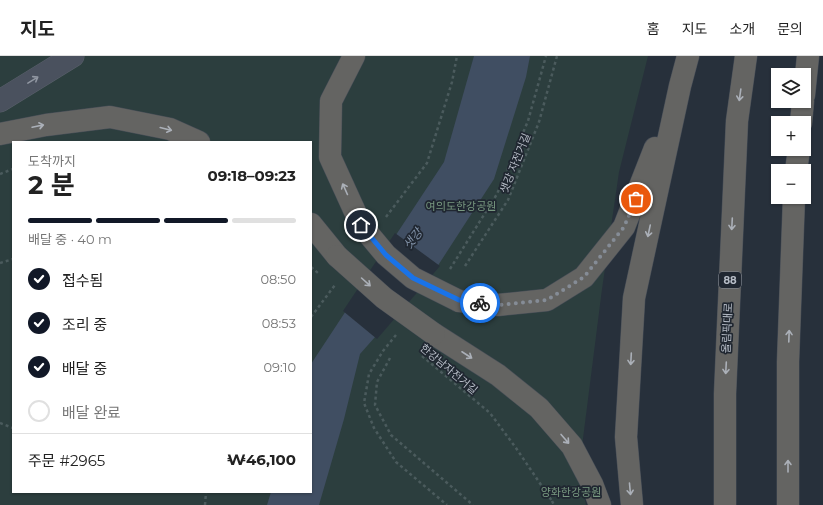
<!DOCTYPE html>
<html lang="ko">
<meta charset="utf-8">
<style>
:root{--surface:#fff;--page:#f2f2f2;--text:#222;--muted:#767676;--line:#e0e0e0;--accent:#111827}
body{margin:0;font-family:Montserrat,"Noto Sans KR",sans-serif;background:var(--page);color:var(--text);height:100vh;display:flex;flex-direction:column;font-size:15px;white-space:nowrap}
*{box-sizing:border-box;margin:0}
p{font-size:13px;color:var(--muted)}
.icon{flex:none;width:22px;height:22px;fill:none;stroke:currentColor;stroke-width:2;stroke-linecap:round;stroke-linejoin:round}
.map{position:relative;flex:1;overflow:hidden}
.side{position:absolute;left:12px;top:85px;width:300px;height:352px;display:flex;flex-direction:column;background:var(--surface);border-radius:0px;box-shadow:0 1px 3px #0004}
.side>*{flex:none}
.fabs{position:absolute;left:771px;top:12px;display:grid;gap:8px}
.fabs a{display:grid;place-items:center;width:40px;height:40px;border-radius:0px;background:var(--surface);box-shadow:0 1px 3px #0004;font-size:20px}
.pin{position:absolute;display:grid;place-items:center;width:34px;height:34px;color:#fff;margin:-17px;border:2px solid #fff;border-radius:50%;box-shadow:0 1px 4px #0007}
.courier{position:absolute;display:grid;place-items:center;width:40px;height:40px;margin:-20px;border:3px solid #1a73e8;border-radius:50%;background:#fff;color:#222;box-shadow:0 1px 5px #0007}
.headline em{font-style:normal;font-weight:700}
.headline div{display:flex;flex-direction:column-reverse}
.headline{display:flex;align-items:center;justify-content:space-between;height:68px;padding:0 16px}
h1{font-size:26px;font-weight:700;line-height:30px}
.bar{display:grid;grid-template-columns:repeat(4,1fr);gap:6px 4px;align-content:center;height:48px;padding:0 16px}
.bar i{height:5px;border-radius:3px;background:var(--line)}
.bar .active{background:var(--accent)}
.bar p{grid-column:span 4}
.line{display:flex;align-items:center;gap:10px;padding:0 16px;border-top:1px solid var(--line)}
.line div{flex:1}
ol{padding:0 16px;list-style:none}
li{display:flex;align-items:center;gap:12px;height:44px}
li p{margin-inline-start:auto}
li .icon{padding:4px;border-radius:50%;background:var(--accent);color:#fff;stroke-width:4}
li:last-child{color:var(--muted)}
li i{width:22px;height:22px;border:2px solid var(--line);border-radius:50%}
header{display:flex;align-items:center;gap:24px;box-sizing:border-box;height:56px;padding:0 20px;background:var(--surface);border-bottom:1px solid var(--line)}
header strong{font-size:19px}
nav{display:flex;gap:22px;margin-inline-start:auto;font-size:14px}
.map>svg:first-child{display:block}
.green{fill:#2c3e3e;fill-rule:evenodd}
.water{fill:#404e62}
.pier{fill:#27303b}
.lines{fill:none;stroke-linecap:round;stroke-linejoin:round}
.secondary-casing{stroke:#59606a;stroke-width:23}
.trunk-casing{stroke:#464d57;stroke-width:23}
.path{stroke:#4b5b5d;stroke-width:2.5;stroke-dasharray:3 3;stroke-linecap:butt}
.secondary{stroke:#4a515e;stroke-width:22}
.trunk{stroke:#646462;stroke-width:22}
.trunk-bridge-casing{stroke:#464d57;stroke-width:23;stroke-linecap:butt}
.path-bridge{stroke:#4b5b5d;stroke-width:2.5;stroke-dasharray:3 3;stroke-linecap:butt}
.trunk-bridge{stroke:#646462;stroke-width:22}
.oneway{stroke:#9197a2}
.oneway2{stroke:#abb0b8}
.done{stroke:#858c96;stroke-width:4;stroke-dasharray:0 7.2}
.route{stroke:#1a73e8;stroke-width:5}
.labels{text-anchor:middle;stroke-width:3.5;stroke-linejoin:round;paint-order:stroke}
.shield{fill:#202731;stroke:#8a909a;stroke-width:1}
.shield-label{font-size:10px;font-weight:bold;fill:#b7bdc7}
.street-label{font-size:11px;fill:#b7bdc7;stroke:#202731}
.park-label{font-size:11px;fill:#789980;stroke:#202731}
.water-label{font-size:12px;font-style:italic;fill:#8394aa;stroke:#202731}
</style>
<header>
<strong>지도</strong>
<nav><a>홈</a><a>지도</a><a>소개</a><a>문의</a></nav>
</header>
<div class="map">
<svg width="823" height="449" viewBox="0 0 823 449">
<rect width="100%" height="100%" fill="#27303b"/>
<!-- green -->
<path class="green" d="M0,0H648L619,116L602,233L579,414L586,449H0ZM13,86H311V436H13Z"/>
<!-- water -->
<path class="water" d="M474,0H530L526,21L494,123L437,211L360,298L344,363L319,449H267L271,436H311V308L444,106Z"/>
<!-- pier -->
<path class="pier" d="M395,177L440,210L377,283L343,255Z"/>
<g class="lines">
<!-- secondary casing -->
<g class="secondary-casing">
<path id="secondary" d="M0,45L73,0"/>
</g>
<!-- trunk casing -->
<g class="trunk-casing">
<path id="trunk" d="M354,0L331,45L330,101L361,169
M804,39L808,0
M801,67L803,45
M0,78L46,69L110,61L170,73L199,86
M796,115L799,93
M311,168L337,200
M459,245L498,249L547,244L584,221L624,171L655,92
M434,278L498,319L539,352L572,390L592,428L600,449
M632,449L626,381L634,242L680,30L688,0
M725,449V338L737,65L746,0
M788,449V306L794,141"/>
</g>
<!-- path -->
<path class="path" d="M0,118L13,113
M386,161L427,107L452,26L457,0
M0,207L13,203
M465,210L508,144L539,66L557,0
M450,213L497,138L528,65L546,0
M311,261L335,229
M396,279L383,295L369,318L364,347L374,372L396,406L447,449
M390,302L377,326L375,349L391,379L473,449
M0,367L13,372
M552,445L554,449
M205,449L206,436"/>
<!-- secondary -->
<use href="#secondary" class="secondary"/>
<!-- trunk -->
<use href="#trunk" class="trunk"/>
<!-- trunk-bridge casing -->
<g class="trunk-bridge-casing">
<path id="trunk-bridge" d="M361,169L386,199L413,222L459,245
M337,200L384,242L434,278"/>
</g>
<!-- path-bridge -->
<path class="path-bridge" d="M311,211L318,217
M422,300L490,357L516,392L552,445"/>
<!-- trunk-bridge -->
<use href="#trunk-bridge" class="trunk-bridge"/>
</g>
<!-- one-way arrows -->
<defs><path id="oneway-shaft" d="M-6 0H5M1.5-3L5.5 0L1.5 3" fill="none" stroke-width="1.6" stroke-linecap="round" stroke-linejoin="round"/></defs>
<use class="oneway" href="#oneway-shaft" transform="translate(33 24) rotate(-31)"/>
<g class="oneway2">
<use href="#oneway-shaft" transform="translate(740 39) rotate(98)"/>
<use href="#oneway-shaft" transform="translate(38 70) rotate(-12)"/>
<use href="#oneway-shaft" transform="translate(166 73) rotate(14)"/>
<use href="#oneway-shaft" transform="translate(345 133) rotate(-114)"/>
<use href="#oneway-shaft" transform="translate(732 168) rotate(93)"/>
<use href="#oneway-shaft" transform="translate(649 175) rotate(102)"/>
<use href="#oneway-shaft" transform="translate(366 226) rotate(42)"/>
<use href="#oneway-shaft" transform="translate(789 280) rotate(-88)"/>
<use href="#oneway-shaft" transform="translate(467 299) rotate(33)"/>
<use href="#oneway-shaft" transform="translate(631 303) rotate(93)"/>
<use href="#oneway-shaft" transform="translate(726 312) rotate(93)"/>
<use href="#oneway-shaft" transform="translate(565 383) rotate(49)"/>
<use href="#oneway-shaft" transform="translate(788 410) rotate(-90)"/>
<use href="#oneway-shaft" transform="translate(630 433) rotate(85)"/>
</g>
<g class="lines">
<!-- done -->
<path class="done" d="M480,247L498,249L547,244L584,221L624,171L636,143"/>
<!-- route -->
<path class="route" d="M361,169L386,199L413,222L459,244L480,247"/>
</g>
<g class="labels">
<!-- shield labels -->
<rect class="shield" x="719" y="216" width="22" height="16" rx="3"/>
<g class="shield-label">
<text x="730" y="228">88</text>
</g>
<!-- street labels -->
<g class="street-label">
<text transform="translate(515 107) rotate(-68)" y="4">샛강 자전거길</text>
<text transform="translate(727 272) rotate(-87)" y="4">올림픽대로</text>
<text transform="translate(449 313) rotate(40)" y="4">한강남자전거길</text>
</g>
<!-- park labels -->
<g class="park-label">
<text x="461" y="154">여의도한강공원</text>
<text x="571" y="440">양화한강공원</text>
</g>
<!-- water labels -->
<g class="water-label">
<text transform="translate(413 183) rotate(-52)" y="4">샛강</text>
</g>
</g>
</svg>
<div class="fabs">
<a><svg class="icon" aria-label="layers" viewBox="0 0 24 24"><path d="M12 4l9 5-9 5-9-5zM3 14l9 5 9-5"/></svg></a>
<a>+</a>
<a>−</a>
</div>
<div class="pin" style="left:636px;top:143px;background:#ea580c"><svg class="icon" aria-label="bag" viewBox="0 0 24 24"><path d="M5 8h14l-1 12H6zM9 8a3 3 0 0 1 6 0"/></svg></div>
<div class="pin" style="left:361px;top:169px;background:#1f2937"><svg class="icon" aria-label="home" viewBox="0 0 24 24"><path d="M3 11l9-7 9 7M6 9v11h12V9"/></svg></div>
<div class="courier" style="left:480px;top:247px"><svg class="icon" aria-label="bike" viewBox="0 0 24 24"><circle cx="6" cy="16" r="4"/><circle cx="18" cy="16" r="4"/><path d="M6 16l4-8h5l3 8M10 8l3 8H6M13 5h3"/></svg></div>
<section class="side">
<div class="headline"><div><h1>2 분</h1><p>도착까지</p></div><em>09:18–09:23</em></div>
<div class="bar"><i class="active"></i><i class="active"></i><i class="active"></i><i></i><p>배달 중 · 40 m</p></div>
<ol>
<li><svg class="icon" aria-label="check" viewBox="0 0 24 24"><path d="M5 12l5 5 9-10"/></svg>접수됨<p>08:50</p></li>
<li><svg class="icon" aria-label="check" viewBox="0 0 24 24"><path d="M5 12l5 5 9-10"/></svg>조리 중<p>08:53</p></li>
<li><svg class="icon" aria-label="check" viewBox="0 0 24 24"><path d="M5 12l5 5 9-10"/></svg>배달 중<p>09:10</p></li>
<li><i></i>배달 완료</li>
</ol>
<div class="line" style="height:52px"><div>주문 #2965</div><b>₩46,100</b></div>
</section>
</div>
